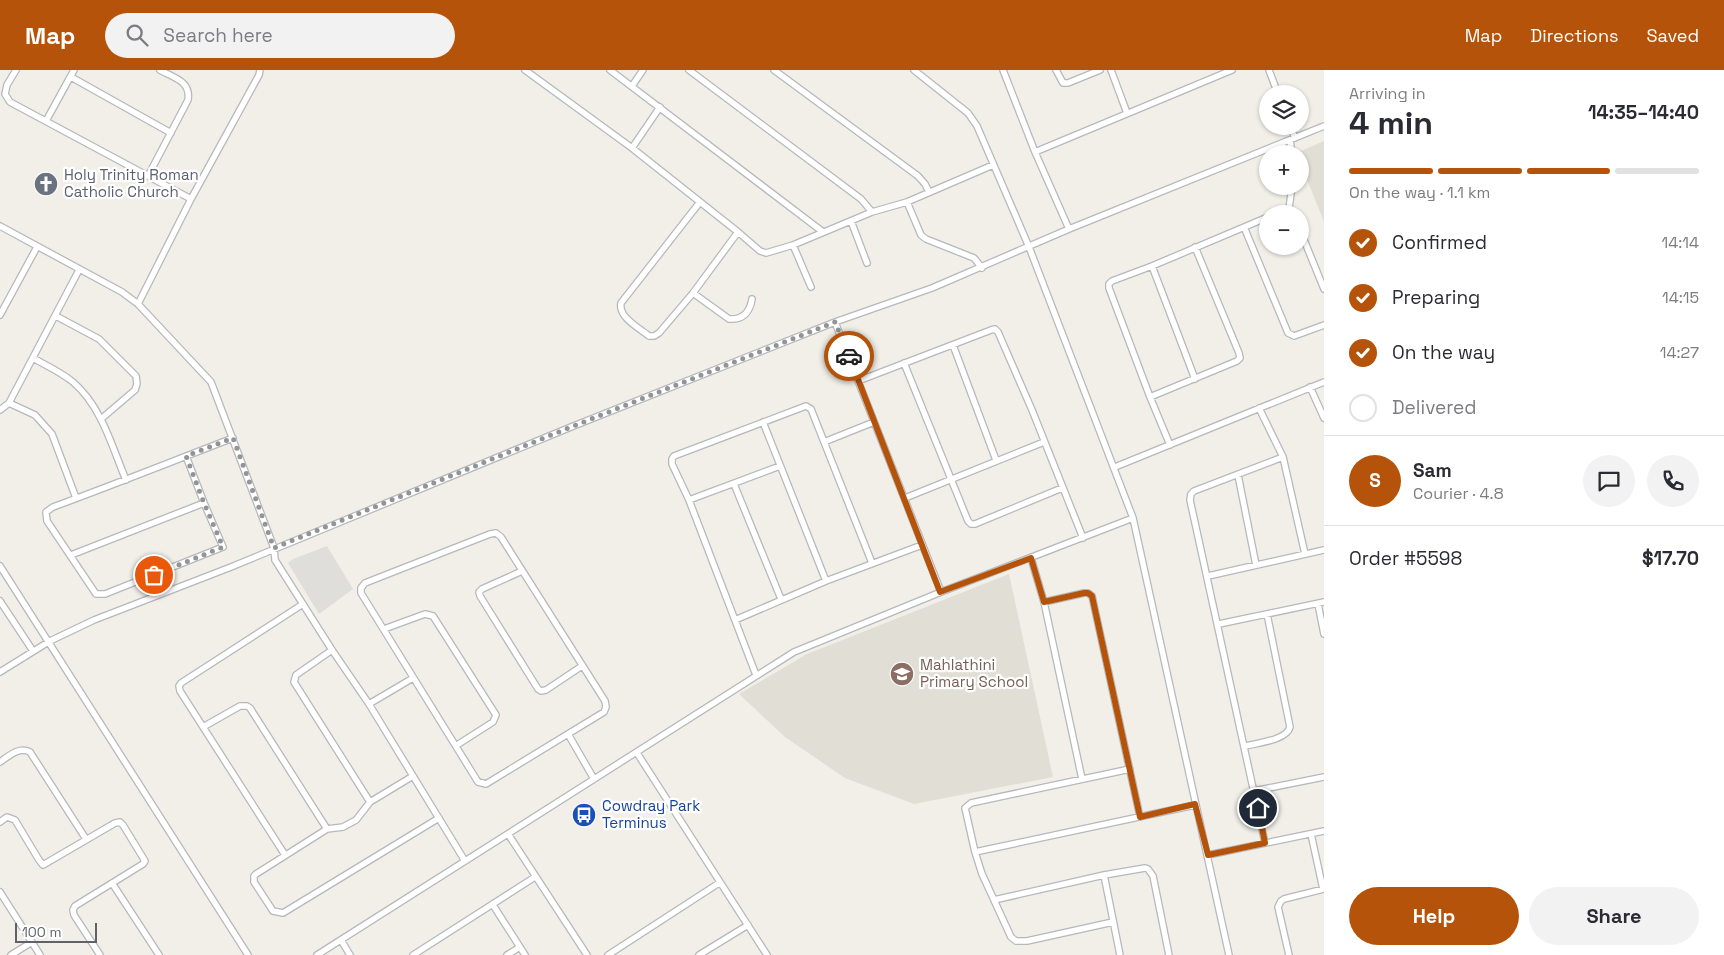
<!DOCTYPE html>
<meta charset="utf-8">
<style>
:root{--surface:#fff;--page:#f2f2f3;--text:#2b2b33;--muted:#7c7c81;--line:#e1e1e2;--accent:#b45309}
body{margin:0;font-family:"Space Grotesk",sans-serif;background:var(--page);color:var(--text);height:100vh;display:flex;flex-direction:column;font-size:19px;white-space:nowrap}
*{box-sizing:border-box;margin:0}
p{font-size:16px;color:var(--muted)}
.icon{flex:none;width:28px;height:28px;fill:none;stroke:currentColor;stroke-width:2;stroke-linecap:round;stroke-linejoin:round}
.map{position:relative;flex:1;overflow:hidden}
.side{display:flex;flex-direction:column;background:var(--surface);width:400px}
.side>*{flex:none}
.controls{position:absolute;left:1259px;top:15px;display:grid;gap:10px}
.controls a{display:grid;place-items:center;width:50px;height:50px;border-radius:50%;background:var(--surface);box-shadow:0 1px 4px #0004;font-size:25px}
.scale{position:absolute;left:15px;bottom:12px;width:82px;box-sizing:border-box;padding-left:5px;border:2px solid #5f6368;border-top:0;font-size:14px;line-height:18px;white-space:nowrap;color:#5f6368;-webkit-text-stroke:4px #fff;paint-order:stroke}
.pin{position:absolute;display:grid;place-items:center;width:42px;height:42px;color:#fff;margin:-21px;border:2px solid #fff;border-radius:50%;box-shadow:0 1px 5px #0007}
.courier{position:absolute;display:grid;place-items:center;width:50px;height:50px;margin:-25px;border:4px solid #b45309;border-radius:50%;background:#fff;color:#222;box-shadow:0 1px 6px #0007}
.head em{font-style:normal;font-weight:600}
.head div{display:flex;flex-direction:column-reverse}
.head{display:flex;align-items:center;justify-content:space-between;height:85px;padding:0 25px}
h1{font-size:32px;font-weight:600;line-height:38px}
.bar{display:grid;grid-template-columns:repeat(4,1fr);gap:8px 5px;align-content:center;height:60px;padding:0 25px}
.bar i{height:6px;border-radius:4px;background:var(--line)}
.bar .current{background:var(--accent)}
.bar p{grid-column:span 4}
.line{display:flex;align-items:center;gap:12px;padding:0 25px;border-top:1px solid var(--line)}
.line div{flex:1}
.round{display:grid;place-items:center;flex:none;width:52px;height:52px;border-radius:26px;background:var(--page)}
ol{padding:0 25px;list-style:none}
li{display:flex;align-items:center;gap:15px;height:55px}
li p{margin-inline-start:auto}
li .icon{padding:5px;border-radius:50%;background:var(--accent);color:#fff;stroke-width:4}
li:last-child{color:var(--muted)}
li i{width:28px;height:28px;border:2px solid var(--line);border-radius:50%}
.button{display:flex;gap:10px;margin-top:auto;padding:10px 25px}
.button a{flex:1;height:58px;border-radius:30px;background:var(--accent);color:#fff;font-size:20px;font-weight:600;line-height:58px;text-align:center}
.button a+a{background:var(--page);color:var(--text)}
header{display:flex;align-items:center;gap:30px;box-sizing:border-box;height:70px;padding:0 25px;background:var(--accent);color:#fff}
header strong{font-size:24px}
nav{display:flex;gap:28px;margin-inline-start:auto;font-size:18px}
.search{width:350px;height:45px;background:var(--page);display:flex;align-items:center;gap:12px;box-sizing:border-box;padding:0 18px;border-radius:28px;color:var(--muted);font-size:19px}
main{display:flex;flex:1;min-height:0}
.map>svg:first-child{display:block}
.industrial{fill:#e0deda}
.education{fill:#e1ded6}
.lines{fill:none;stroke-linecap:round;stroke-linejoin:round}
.minor-casing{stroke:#b5b8bc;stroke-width:8}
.minor{stroke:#fff;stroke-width:5.5}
.done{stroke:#929495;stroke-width:5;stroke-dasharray:0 9}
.route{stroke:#b45309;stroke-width:6}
.labels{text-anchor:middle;stroke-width:4.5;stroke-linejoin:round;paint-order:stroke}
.worship-label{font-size:15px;fill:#5b616d;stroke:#fff;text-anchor:start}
.education-label{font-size:15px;fill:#785e54;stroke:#fff;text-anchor:start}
.transit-label{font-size:15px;fill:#164399;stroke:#fff;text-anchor:start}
</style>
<header>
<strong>Map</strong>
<div class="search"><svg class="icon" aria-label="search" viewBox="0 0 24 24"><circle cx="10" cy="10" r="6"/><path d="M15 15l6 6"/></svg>Search here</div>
<nav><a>Map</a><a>Directions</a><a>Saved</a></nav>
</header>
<main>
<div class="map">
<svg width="1324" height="885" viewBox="0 0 1324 885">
<rect width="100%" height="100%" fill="#f1efe8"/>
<!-- industrial -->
<path class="industrial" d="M327,476L353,519L319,544L288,493L293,489Z"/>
<!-- education -->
<path class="education" d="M1324,71V152L1300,92V84L1296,83Z
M1009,504L1053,707L914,734L845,708L785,667L739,624L807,584Z"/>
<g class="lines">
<!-- minor casing -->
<g class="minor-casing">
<path id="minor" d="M16,0L7,15L5,24L10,32L191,129
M525,0L632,78L738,162L760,181L766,183L793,175L872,142L907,132L993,95
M610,0L823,162
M689,0L861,129L872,142
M774,0L918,106L925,114L929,122
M914,0L968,43L977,56L1029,177L1133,448L1229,885
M1003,0L1035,82L1069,159
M1056,0L1063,13H1068L1100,0
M1111,0L1127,43
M1269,0L1278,24
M71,7L171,63
M632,16L643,0
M46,51L74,0
M1290,56L1295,68
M1290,70L1292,84
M632,78L660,37
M1035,82L1232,0
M148,106L188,30C191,11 174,8 160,0
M700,132L621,233C618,247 639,258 649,266H654L659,263L693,223L738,162
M907,132L921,165L926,169L974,188L982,198
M1289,139L1292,116
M1275,144L1289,139L1293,144
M851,151L867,193
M0,156L122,222L138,234L211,312L274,478L275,490L332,580L369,634L465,791
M1244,157L1288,263L1294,266L1324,255
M1300,160L1324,219
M793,175L811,217
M1152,196L1195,309
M693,223L729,249C743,250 750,242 752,229
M138,234L191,129L259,5L260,0
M0,245L37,177
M56,246L99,269L136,306L137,314L135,320L101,349
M835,252L941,522
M953,275L996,390
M33,288C47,296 61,302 73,312C102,337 112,377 126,410
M904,293L968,451L971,454H975L1062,418
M858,311L991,260L995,259L998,262L1032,340L1083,468
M1310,317L1324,348
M1150,327L1237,291L1240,288L1239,283L1195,177
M9,333L35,345L52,364L76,428
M1259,338L1283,387L1305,484
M0,340L9,333L79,200
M763,352L826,511
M824,372L874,352
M1170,375L1150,327L1109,218V214L1112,211L1152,196L1268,147
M186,386L204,433L223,477L105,524H96L47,451L46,442L53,437C113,415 173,391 233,368
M1115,397L1324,312
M1238,405L1256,495
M734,414L781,529
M905,428L1044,372
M689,430L780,396
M496,463L501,467L605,631L606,637L604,642L486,714L478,712L361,523V518L365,513L490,464Z
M71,485L204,433
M1031,488L1044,532L1082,709
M0,496L248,885
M522,501L482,519L479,522L480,526L538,619L541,621L546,620L582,596
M1208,506L1324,480
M0,531L33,581
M1044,532L1084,523H1088L1092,526L1140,747
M1318,534L1324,564
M735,550L826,511L922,475
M1219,554L1324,532
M384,559L425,544L433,546L496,645L493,652L457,675
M332,580L296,605L294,612L370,732
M0,602L50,571L94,550L231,497L571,357L835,252L932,218L1069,159L1324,56
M756,605L689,430L672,394V389L674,386L806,336L811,339L872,493
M369,634L413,608
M203,657L240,636H247L250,638L327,759
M568,664L594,709
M1245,676C1258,673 1287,670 1290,657L1267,544
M637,683L767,885
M0,692C9,686 19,676 30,682L86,769
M413,706L370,732L356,750L343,757L327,759L256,804L254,806V812L273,841L283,843L439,748
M1254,721L1324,707
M0,752L7,747L15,750L39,790L43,795L115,753L120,752L123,755L145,791L143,794L75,836L73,840L74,845L100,885
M508,764L587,885
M1311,764L1323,819
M1265,773L1190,430L1191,424L1194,421L1283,387
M975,782L1195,735
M285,785L180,621L179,616L181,613L303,534
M1208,785L1324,761
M1104,805L1120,885
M112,813L159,885
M0,822L40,885
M994,830L1104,805L1145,798L1148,799L1153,806L1169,885
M493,835L525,885
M1113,852L1027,871H1016L1011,867L982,804L975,782L965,738L971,733L1130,699
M341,870L350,885
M11,885L32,872
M317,885L794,582L941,522L1133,448
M413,885L535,807
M507,885L520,877
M608,885L719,813
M699,885L748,855
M1289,885L1278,837L1281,831L1284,829L1324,819"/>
</g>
<!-- minor -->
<use href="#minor" class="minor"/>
</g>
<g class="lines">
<!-- done -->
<path class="done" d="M154,505L223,477L204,433L186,386L233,368L274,478L571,357L835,252L849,286"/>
<!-- route -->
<path class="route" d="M849,286L940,522L1031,488L1044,532L1084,523H1088L1092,526L1140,747L1195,734L1208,785L1265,773L1258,738"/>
</g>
<!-- icons -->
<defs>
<g id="church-disc" transform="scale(1.25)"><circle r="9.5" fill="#6b7280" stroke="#fff"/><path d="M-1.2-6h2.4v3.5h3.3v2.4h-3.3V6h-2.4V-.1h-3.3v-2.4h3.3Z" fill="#fff"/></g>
<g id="school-disc" transform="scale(1.25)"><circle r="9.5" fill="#8d6e63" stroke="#fff"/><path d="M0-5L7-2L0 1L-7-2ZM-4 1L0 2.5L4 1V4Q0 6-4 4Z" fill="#fff"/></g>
<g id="bus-disc" transform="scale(1.25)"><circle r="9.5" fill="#1a4fb4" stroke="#fff"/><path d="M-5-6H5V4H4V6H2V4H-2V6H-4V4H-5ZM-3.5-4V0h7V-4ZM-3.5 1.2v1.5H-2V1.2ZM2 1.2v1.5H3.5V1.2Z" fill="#fff"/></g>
</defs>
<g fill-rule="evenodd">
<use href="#church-disc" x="46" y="114"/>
<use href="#school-disc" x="902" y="604"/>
<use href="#bus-disc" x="584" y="745"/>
</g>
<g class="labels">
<!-- worship labels -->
<g class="worship-label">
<text x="64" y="110">Holy Trinity Roman<tspan x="64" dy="17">Catholic Church</tspan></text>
</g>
<!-- education labels -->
<g class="education-label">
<text x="920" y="600">Mahlathini<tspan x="920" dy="17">Primary School</tspan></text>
</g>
<!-- transit labels -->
<g class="transit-label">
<text x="602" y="741">Cowdray Park<tspan x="602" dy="17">Terminus</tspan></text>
</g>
</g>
</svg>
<div class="controls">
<a><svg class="icon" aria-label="layers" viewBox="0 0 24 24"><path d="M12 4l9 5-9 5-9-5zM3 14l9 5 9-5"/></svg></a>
<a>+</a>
<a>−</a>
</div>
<div class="scale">100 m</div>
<div class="pin" style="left:154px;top:505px;background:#ea580c"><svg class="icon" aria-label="bag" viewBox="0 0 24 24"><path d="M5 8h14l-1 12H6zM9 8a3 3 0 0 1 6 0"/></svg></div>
<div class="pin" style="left:1258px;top:738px;background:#1f2937"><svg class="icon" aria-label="home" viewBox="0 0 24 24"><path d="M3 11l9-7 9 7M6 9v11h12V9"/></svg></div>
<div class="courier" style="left:849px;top:286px"><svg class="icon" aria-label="car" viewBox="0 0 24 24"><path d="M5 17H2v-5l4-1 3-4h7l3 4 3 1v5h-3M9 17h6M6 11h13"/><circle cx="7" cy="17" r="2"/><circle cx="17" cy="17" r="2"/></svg></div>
</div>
<section class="side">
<div class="head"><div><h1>4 min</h1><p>Arriving in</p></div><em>14:35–14:40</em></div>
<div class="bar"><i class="current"></i><i class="current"></i><i class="current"></i><i></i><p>On the way · 1.1 km</p></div>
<ol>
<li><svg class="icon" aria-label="check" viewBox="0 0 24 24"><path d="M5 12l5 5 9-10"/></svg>Confirmed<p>14:14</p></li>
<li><svg class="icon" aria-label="check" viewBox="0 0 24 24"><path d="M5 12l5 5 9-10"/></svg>Preparing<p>14:15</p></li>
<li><svg class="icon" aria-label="check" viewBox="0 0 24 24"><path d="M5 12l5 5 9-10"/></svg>On the way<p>14:27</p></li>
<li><i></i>Delivered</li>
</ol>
<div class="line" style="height:90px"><b class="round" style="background:var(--accent);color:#fff">S</b><div><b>Sam</b><p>Courier · 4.8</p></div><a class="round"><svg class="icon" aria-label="chat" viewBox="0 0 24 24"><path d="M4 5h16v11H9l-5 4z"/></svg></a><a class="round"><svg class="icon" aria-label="phone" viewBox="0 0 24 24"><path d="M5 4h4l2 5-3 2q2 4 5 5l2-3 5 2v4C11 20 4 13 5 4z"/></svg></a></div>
<div class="line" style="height:65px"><div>Order #5598</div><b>$17.70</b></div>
<div class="button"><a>Help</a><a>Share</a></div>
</section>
</main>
